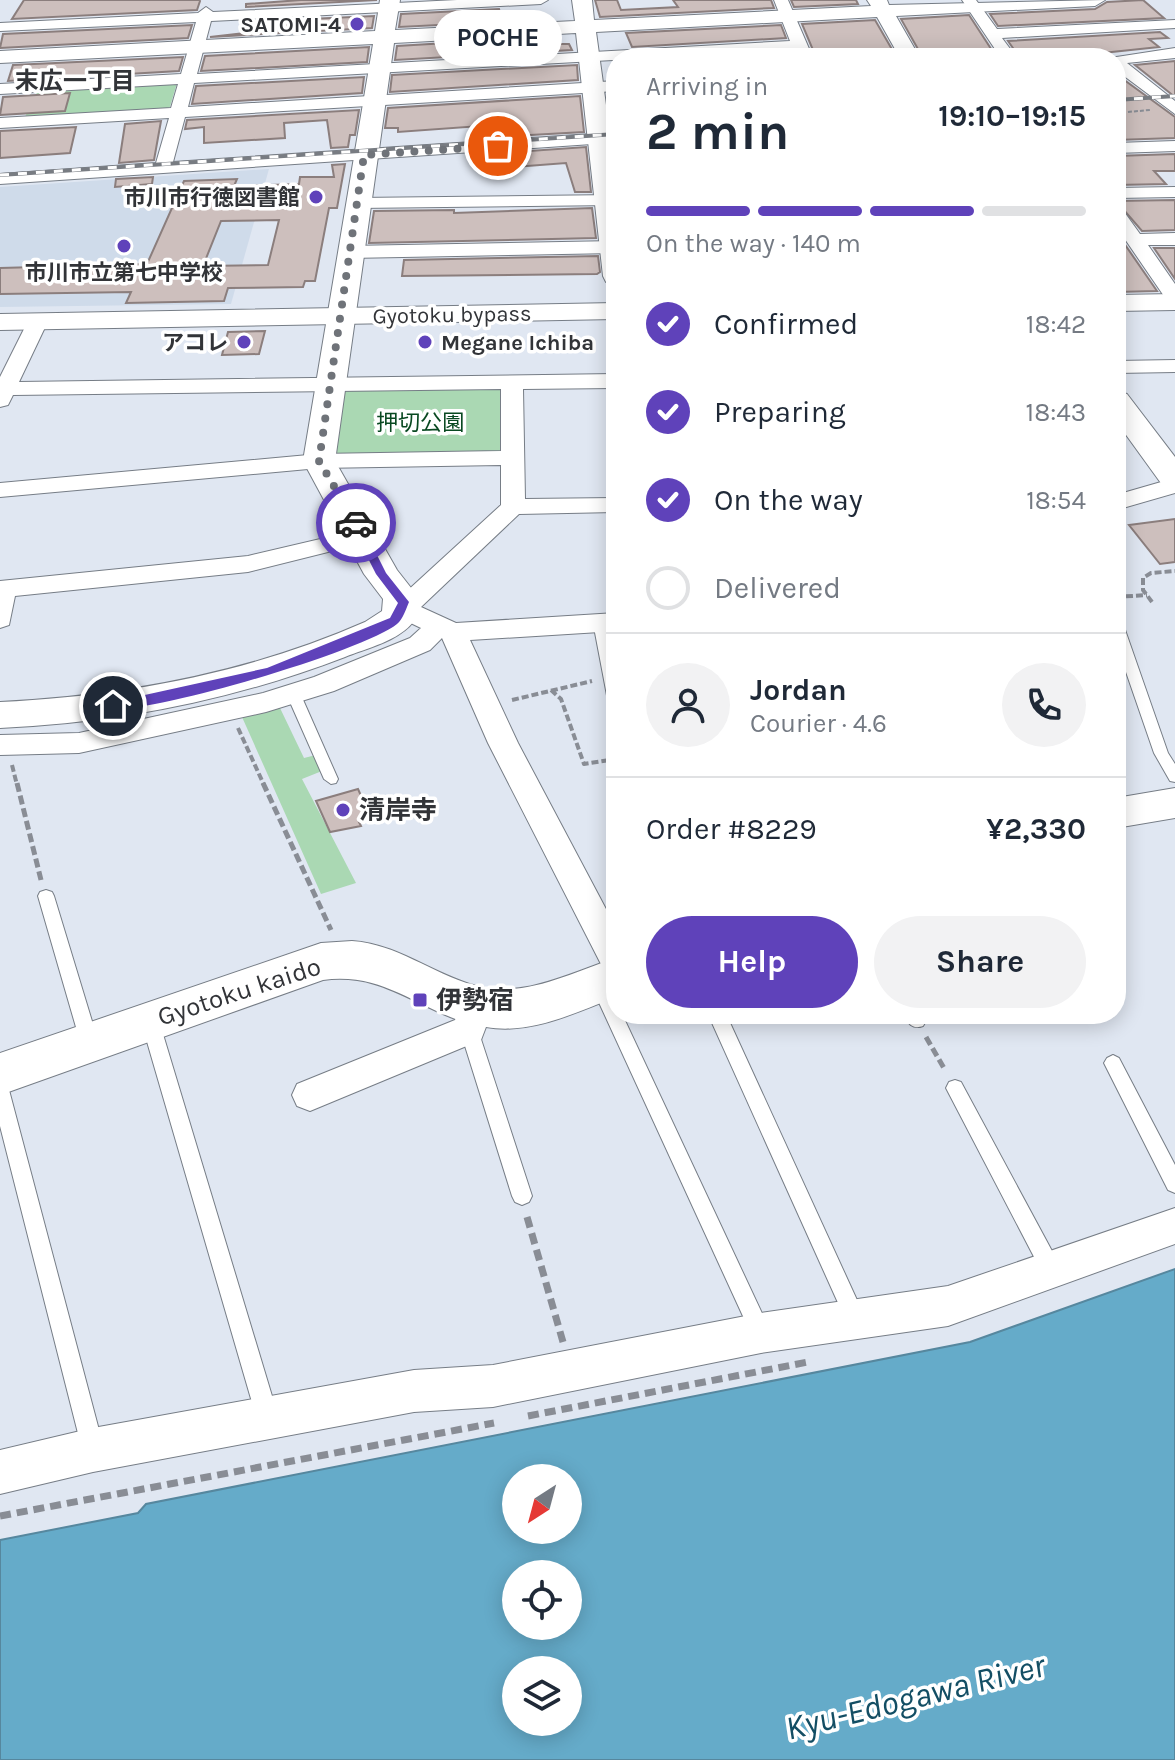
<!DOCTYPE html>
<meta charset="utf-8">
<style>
:root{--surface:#fff;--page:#f2f2f3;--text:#1f2937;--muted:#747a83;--line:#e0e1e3;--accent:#5f42ba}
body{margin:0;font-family:Karla,"Noto Sans JP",sans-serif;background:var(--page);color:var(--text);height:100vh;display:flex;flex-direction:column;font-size:30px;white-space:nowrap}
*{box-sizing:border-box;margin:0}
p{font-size:26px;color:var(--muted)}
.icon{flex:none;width:44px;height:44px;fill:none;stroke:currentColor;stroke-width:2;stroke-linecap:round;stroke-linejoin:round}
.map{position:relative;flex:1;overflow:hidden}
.side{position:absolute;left:606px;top:48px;width:520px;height:976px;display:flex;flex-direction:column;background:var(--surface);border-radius:32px;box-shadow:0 4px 20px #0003}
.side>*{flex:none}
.needle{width:52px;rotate:216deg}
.buttons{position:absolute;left:502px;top:1464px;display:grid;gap:16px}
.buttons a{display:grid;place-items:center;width:80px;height:80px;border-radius:50%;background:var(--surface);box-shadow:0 4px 20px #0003;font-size:40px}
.pin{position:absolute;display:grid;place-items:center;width:68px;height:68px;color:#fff;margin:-34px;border:4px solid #fff;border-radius:50%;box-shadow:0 2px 8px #0007}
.courier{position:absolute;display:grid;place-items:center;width:80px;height:80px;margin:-40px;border:6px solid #5f42ba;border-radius:50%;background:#fff;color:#222;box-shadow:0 2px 10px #0007}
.bubble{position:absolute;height:56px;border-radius:28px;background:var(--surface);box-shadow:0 4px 20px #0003;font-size:26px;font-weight:700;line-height:56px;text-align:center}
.headline em{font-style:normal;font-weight:700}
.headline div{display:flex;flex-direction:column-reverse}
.headline{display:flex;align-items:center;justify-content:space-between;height:136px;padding:0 40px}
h1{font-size:52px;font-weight:700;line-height:60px}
.bar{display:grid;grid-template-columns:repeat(4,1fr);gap:12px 8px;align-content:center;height:96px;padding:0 40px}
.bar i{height:10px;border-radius:6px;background:var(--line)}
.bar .on{background:var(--accent)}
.bar p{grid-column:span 4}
.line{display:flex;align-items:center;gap:20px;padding:0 40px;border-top:2px solid var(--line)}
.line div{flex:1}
.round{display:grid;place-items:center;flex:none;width:84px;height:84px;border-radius:42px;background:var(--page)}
ol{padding:0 40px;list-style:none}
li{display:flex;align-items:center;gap:24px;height:88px}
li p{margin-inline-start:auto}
li .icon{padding:8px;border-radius:50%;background:var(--accent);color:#fff;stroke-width:4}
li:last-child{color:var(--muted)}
li i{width:44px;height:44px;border:4px solid var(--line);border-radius:50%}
.action{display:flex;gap:16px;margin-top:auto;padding:16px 40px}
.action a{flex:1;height:92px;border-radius:48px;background:var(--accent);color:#fff;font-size:32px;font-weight:700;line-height:92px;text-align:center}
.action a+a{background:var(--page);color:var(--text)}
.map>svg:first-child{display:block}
.built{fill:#cfdbea}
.green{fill:#aad8b3}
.water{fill:#65abc9;stroke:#56879e;stroke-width:2;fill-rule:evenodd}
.building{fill:#cdbfbd;stroke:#8b7e7d;stroke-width:2;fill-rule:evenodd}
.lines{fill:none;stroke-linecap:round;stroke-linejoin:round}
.lane-casing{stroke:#767d86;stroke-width:2}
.street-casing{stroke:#767d86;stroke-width:2}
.secondary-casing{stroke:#767d86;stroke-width:2}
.primary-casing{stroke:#767d86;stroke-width:2}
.path-far3{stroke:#898d95;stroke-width:2;stroke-dasharray:4 2;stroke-linecap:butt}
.path-far2{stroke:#898d95;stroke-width:4;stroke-dasharray:7 3;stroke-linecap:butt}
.path-far1{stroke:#898d95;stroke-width:5;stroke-dasharray:9 4;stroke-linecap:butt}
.path{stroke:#898d95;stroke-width:7;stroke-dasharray:11 6;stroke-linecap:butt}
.lane{fill:#fff;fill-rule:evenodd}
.street{fill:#fff;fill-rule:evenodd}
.secondary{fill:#fff;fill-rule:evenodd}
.primary{fill:#fff;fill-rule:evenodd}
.rail-casing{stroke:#787c82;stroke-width:4}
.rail{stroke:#fff;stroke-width:3;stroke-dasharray:9;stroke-linecap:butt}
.route{fill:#5f42ba}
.done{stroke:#6f7379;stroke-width:8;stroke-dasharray:0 14.4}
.poi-dot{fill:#5f42ba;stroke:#fff;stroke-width:3}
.labels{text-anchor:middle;stroke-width:7;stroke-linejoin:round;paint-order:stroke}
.far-poi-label{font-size:22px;font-weight:bold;fill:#323438;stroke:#fff;text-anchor:end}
.far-street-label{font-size:22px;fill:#323438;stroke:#fff}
.far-park-label{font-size:22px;fill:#094921;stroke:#fff}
.far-neighbourhood-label{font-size:24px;font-weight:bold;fill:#323438;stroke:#fff}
.poi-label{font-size:26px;font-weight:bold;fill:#323438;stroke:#fff;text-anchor:start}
.street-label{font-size:26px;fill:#323438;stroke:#fff}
.near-water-label{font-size:34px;font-style:italic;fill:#134e64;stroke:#fff}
</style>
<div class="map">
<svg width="1175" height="1760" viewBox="0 0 1175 1760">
<rect width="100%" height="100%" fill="#e0e7f2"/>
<!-- built -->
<path class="built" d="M269,169L231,304L0,307V187Z"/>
<!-- green -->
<path class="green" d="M177,83L169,110L25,117L37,92Z
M496,387L504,390L505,450L496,454L338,456L332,453L339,393L346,389Z
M280,708L304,758L316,755L322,771L302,779L356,883L321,894L242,717Z"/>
<!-- water -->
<path class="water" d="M1175,1269V1760H0V1540L138,1513L146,1504L970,1342ZM516,1478H568V1530H516ZM516,1574H568V1626H516ZM516,1670H568V1722H516Z"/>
<!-- building -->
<path class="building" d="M24,0H199L200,1L197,10L12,19Z
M301,0H377L246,7V4Z
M595,0H617L621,10L678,7L673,0H771L774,8L600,17Z
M791,0H856L858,4L794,7Z
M1143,0L1164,18L998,26L990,14L1095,9L1107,2Z
M499,9L501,16L541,14L543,20L399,27L401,14Z
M969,15L997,58H923L901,19Z
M374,16L372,28L210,37L245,33V22Z
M875,20L897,58H804L813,50L802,24Z
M192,25L188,38L0,48L3,34Z
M781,25L786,38L632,47L626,33Z
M1160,32L1168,38L1149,39L1159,47L1055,58H1020L1008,41Z
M550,37L553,44H569L572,50L395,60L397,46Z
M369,47L367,62L201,71L205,56Z
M183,57L179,71L8,81L13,65Z
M1175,61V97L1135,65Z
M577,65L578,80L390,92L392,75Z
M1116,74L1175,117V138L1116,140Z
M364,77L362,93L192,104L196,86Z
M70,93L65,111L0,115L3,97Z
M580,96L584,132L497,137L494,125L398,132V128H385L388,108Z
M359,110L355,135H350L348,147L331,148L327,120L284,123L285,138L204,143V127L185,129L187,120Z
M161,121L154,160L119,163L125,124Z
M76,127L70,153L0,158V131Z
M586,147L591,192H575L566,163L514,167L505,165L501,153Z
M1175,154V171H1154L1166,184L1116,185V156Z
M345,164L337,208H329L315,281H305L303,287L228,288L224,301L126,303L131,292L0,294V268L147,264L184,181L237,179L234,186L299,184L300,177H334L332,165ZM279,220L268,265L203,266L221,221Z
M153,177L152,184L115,187L116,179Z
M1175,200V230L1142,231L1116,201Z
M592,208L596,238L369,243L374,211L454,210V213Z
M1116,236H1119L1157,291L1116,292Z
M1154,248H1175V279Z
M598,256L600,272L597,274L402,276L404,260Z
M265,331L259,354L222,355L228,332Z
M1175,519V562L1160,564L1129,525Z
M358,789L371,818L359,822L361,826L330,832L316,801Z"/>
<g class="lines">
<!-- lane casing -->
<g class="lane-casing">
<path id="lane" d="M600,618L607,622L616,670V711L609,706L593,622Z
M1116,620L1123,624L1168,753L1175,764V782L1170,781L1154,753L1116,643Z
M293,688L300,693L338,779L336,783L331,784L324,779L286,693Z
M46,890L52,892L54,896L98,1041L95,1046L89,1048L83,1046L80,1041L38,896L40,892Z
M599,976L605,978C611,990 616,1000 616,1014H622L767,1324L770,1331L767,1338L760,1341L753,1338L590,983L593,978Z
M150,1014L156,1016L159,1021L278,1416L275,1424L267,1427L259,1424L256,1416L141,1021L144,1016Z
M708,1014H726L862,1311L865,1318L862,1325L855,1328L848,1325Z
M903,1014H922L926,1021L923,1026C912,1030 908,1023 903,1014Z
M469,1023L475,1025L478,1030L532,1196L529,1202L522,1205L515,1202L512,1196L460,1030L463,1025Z
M1113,1055L1119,1058L1175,1165V1193L1168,1190L1104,1063L1107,1058Z
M955,1080L961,1082L1059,1264L1062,1271L1059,1278L1052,1281L1045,1278L946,1088L949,1082Z
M0,1082L6,1084L9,1090L104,1449L101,1457L93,1460L85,1457L82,1449L0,1126Z"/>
</g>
<!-- street casing -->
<g class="street-casing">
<path id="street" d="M457,0H548L541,4L211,21L197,74L790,41L774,0H788L810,51L802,56L794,50L194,83L188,107L616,81V91L185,117L173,162L592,134L616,137V147L592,144L0,184V174L156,163L169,118L0,128V118L171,108L178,84L0,94V84L181,74L196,22L0,31V23L198,13L206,7L213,12Z
M962,0H976L997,29L1175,20V28L1002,38L1017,58H1001Z
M1175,48V58L1127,63L1175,101V114L1116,70V58H1110Z
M1175,141V151L1116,153V143Z
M1175,187V197L1116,198V188Z
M616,195V205L357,208L348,203L357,198Z
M1116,208L1122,209L1140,234L1175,233V245H1148L1175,284V304L1168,302L1116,226Z
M616,241V253L349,258L339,252L349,246Z
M38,315L48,321L19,382L616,374V388L523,389L525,499L616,498V512L519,514L421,607L456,623L616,613V631L470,640L518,743L616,928V974L604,970L488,743L442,638L430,650L334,691L266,712L79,753L0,755V735L79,733L263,693L314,677L410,638L421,628L394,615L390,609L394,603L501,505V465L319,468L0,497V483L319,454L501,451V389L13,395L8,405L0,407V377L28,321Z
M1175,360V372L1116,373V361Z
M1175,478V493L1116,510V495Z
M363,529L375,536L372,541L248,572L15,596L9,625L0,628V581L248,556Z
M477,992L489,996L494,1006L481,1040L310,1111L297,1106L292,1095L297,1084L455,1020L465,996Z
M1175,1208V1244L948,1326L761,1353L493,1407L414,1412L93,1472L0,1494V1450L93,1428L414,1370L493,1365L761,1313L948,1286Z"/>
</g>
<!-- secondary casing -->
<g class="secondary-casing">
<path id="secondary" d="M380,0H400L395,30L575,21L572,0H592L594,20L871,6L867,0H887L889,5L1105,0L1095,6L896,16L920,58H900L877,17L596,32L616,178V284L606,282L603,276L576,33L394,43L335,461L397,570L419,598C419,606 420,614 414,621C399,641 367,648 345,657C233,700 119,723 0,728V702C126,696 249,673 365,622L382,611L383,599L364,574L303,461L373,44L0,63V51L375,31Z"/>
</g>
<!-- primary casing -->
<g class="primary-casing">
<path id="primary" d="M1175,294V310L1116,311V295Z
M616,303V319L0,330V314Z
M1116,391L1127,394L1175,457V489L1163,486L1116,421Z
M1175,788V818L1116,828V798Z
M352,941C397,944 431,973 473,985C522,1000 570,973 616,958V997C575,1013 530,1035 486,1027C423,1017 390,971 323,980L0,1095V1053L321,943Z"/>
</g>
<!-- path-far3 -->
<path class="path-far3" d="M1116,113L1150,110"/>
<!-- path-far2 -->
<path class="path-far2" d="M1116,597L1147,595
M1152,602L1143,590V578L1151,573L1175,571
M551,690L561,699L584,764L616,759
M512,700L592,681
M238,728L264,785
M12,765L17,785"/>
<!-- path-far1 -->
<path class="path-far1" d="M17,783L41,880
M263,783L331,930
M926,1037L945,1070"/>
<!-- path -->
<path class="path" d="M527,1217L563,1342
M528,1416L808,1362
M0,1516L494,1423"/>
<!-- lane -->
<use href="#lane" class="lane"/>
<!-- street -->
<use href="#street" class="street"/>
<!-- secondary -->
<use href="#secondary" class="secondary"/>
<!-- primary -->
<use href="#primary" class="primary"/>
<!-- rail casing -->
<g class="rail-casing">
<path id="rail" d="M1116,100L1175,96
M0,175L616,134"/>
</g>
<!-- rail -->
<use href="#rail" class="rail"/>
</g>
<!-- route -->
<path class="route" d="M356,520L361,523L386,573L409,602C406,609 403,619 397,624C364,651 151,714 109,709L107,706L113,702L267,668L390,618L398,603L376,574L350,523Z"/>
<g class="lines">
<!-- done -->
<path class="done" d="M356,523L319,461L364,155L498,146"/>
</g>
<!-- markers -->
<g class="poi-dot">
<circle cx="357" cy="24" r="8"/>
<circle cx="316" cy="197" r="8"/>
<circle cx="124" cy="246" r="8"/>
<circle cx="244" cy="342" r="8"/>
<circle cx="425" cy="342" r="8"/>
<circle cx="343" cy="810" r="8"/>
<rect x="412" y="992" width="16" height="16" rx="4"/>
</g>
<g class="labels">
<!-- far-poi labels -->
<g class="far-poi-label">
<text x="341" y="32">SATOMI-4</text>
<text x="300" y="205">市川市行徳図書館</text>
<text x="124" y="280" text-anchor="middle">市川市立第七中学校</text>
<text x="228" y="350">アコレ</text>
<text x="441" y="350" text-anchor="start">Megane Ichiba</text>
</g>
<!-- far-street labels -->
<g class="far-street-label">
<text transform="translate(452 314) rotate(-1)" y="8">Gyotoku bypass</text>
</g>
<!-- far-park labels -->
<g class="far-park-label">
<text x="420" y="430">押切公園</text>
</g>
<!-- far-neighbourhood labels -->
<g class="far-neighbourhood-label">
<text x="75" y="89">末広一丁目</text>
</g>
<!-- poi labels -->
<g class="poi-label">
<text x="359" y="819">清岸寺</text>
<text x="436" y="1009">伊勢宿</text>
</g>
<!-- street labels -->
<g class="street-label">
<text transform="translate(239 991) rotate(-18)" y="9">Gyotoku kaido</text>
</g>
<!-- near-water labels -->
<g class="near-water-label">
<text transform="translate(915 1696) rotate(-14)" y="12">Kyu-Edogawa River</text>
</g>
</g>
</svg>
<div class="buttons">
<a><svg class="needle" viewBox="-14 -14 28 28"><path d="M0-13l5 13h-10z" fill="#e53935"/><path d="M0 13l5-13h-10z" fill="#747a83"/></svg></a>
<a><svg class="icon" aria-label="locate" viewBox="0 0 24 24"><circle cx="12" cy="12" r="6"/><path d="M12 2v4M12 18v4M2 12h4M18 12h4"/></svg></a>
<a><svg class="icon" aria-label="layers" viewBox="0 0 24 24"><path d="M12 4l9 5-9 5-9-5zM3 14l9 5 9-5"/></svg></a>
</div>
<div class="pin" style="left:498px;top:146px;background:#ea580c"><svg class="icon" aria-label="bag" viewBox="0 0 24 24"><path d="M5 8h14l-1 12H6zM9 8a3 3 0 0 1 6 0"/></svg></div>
<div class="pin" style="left:113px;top:706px;background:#1f2937"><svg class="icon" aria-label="home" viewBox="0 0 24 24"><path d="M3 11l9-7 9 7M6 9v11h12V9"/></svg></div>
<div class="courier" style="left:356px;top:523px"><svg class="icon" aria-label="car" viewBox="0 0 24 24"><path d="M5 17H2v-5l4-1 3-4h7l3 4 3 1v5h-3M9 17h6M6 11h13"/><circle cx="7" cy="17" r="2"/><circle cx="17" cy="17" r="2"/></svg></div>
<div class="bubble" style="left:434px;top:10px;width:128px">POCHE</div>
<section class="side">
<div class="headline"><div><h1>2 min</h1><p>Arriving in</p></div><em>19:10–19:15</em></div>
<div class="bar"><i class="on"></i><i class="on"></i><i class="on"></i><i></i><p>On the way · 140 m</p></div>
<ol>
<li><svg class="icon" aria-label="check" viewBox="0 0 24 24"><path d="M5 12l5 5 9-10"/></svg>Confirmed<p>18:42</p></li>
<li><svg class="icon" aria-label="check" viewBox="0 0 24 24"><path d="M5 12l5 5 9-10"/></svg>Preparing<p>18:43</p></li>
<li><svg class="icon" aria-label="check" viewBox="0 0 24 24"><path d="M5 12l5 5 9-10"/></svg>On the way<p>18:54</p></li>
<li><i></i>Delivered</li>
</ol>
<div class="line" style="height:144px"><a class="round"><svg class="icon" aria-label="person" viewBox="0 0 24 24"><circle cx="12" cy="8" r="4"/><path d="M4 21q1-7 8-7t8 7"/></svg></a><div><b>Jordan</b><p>Courier · 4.6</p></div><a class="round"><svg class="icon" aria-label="phone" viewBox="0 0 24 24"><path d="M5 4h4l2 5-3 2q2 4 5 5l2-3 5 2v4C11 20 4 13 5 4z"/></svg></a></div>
<div class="line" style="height:104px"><div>Order #8229</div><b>¥2,330</b></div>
<div class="action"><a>Help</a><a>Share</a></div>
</section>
</div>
